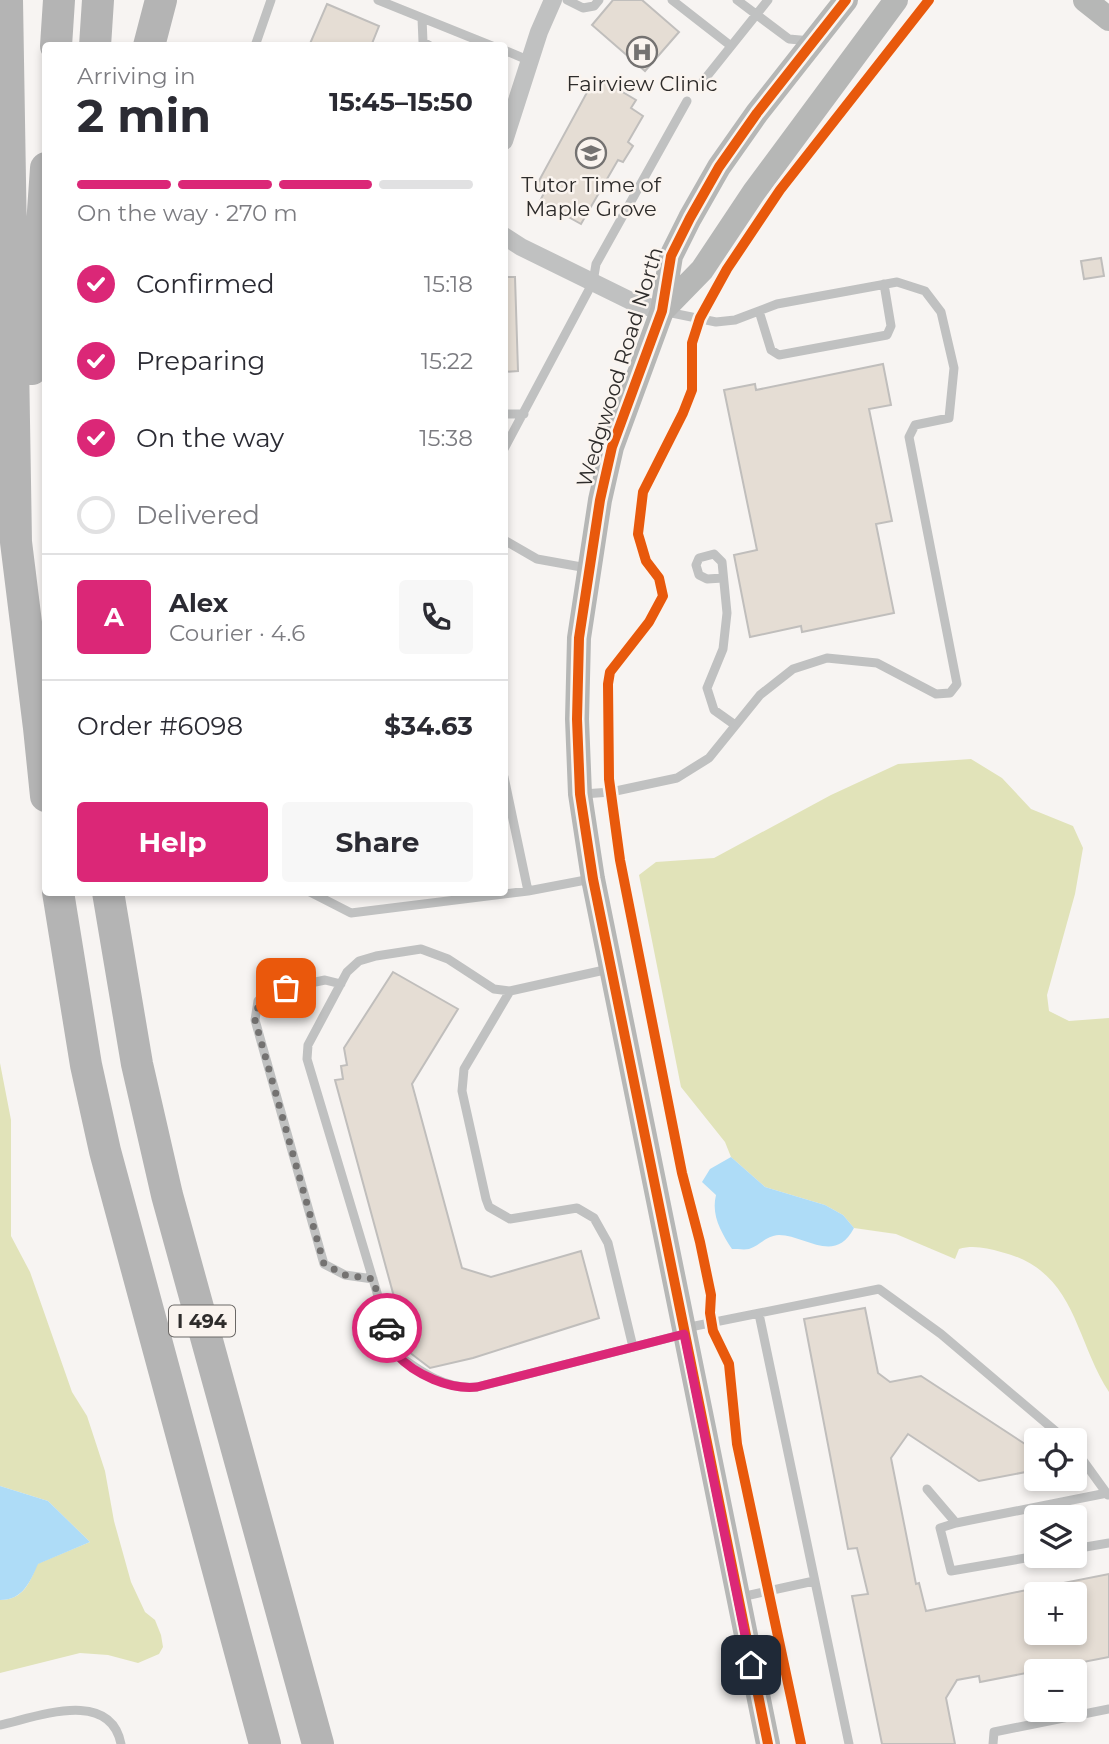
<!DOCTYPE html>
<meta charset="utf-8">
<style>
:root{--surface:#fff;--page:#f7f7f7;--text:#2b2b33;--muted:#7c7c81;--line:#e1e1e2;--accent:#db2777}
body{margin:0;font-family:Montserrat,sans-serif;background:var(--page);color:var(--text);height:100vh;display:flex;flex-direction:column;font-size:26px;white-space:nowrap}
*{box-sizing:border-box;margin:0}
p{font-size:23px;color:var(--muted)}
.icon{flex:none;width:38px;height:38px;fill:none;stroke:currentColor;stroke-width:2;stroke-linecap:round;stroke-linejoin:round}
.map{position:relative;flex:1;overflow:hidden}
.drawer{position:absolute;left:42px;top:42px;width:466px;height:854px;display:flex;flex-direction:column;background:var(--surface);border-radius:7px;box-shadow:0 4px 10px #0003}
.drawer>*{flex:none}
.buttons{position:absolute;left:1024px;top:1428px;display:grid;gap:14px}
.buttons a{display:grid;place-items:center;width:63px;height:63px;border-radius:7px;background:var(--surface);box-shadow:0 4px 10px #0003;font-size:35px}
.pin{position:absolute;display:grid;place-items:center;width:60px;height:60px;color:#fff;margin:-30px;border-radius:14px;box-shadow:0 4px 10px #0006}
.courier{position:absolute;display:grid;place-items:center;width:70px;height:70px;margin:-35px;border:5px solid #db2777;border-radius:50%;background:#fff;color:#222;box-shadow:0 2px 9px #0007}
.headline em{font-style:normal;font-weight:700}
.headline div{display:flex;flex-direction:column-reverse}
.headline{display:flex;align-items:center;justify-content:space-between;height:119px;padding:0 35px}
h1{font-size:46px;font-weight:700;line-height:52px}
.bar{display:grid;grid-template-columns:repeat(4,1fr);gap:10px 7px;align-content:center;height:84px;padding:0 35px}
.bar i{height:9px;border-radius:5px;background:var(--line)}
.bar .active{background:var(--accent)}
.bar p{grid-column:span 4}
.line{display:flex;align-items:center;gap:18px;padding:0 35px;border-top:2px solid var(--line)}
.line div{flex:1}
.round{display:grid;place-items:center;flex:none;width:74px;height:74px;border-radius:7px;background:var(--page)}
ol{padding:0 35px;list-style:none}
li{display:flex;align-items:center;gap:21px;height:77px}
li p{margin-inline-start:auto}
li .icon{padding:7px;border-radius:50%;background:var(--accent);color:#fff;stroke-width:4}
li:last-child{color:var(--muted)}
li i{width:38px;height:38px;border:4px solid var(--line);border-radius:50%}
.action{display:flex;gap:14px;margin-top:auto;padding:14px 35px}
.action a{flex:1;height:80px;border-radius:7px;background:var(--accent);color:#fff;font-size:28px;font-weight:700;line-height:80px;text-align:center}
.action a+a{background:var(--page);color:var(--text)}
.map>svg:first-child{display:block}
.green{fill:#e1e3b9}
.water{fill:#aedcf7}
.building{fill:#e5ddd4;stroke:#c0bebc;stroke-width:2}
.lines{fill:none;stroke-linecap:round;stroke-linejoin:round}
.lane{stroke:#c0c1c1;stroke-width:9}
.street{stroke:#c0c1c1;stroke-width:18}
.secondary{stroke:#b6b7b6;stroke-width:24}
.highway{stroke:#b4b4b4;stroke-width:32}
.cycleway-casing{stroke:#faf4ef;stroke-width:15}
.cycleway{stroke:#e8590c;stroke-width:10}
.done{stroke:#747271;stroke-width:7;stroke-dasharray:0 12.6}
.route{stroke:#db2777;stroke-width:9}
.labels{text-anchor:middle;stroke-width:5;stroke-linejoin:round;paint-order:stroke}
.shield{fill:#faf4ef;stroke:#6b6866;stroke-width:2}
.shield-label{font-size:19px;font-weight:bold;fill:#2e2c2b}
.poi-label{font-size:21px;fill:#2e2c2b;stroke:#faf4ef}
.street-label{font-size:21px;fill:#2e2c2b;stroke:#faf4ef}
</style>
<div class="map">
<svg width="1109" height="1744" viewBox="0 0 1109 1744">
<rect width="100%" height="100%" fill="#f7f4f2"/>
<!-- green -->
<path class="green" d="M971,759L1002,778L1031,809L1073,826L1083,848L1075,894L1047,995L1049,1011L1069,1021L1109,1018V1392C1074,1338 1076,1270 1001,1252C987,1248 973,1245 959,1249L955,1259L896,1234L854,1228L843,1215L825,1205L765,1187L731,1157L725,1142L681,1087L639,875L656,862L714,858L831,795L898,764Z
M0,1063L11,1120V1236L30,1272L72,1392L87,1416L105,1471L114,1521L131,1582L145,1612L155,1620L161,1635L163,1647L159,1654L138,1663L108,1655L80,1653L0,1673V1600C23,1600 30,1583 37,1564L90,1542L48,1501L0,1486Z"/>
<!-- water -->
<path class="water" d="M731,1157L765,1187L825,1205L843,1215L854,1228C835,1265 805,1235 779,1235C766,1236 760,1245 749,1249C745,1250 737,1249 732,1249C721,1232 711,1215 716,1195L702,1182L710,1169Z
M0,1486L48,1501L90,1542L38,1564C30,1582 23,1600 0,1600Z"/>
<!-- building -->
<path class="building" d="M613,0H642L679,32L645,71L592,25Z
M327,4L379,26L371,46H309Z
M604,81L636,100L631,108L643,116L628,142L633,146L623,162L618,160L581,224L540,201L544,193L535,188L591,85L599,89Z
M1101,258L1104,276L1084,279L1081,261Z
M504,277H515L518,371L504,372Z
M883,364L891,405L869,409L892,521L876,524L894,613L802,632L801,626L750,637L734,555L757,550L724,390L755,384L756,390Z
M393,972L458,1009L412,1084L462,1268L491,1277L581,1251L599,1318L473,1358L430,1368L409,1352L335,1080L343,1079L341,1066L347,1065L344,1048Z
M865,1308L878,1373L890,1382L921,1376L1025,1444L1031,1471L979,1481L908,1434L891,1458L916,1584L919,1583L926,1611L1036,1588V1633H1074V1594H1038V1588L1109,1574V1657L980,1682L979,1676L957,1680L946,1698L955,1744H882L852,1596L868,1594L857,1548L848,1549L804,1319Z"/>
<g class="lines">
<!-- lane -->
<path class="lane" d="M378,0L492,46
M567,0L583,8L594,6L599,0
M672,0L731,46
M737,0L789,39L811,41
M422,18L423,42L430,46
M255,46L271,0
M504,50L530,61
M700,85L768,0
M759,311L771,350L779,355L887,335L891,326L884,284
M504,414H524
M504,449L593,282L596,264L687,101
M504,540L537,559L587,568
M723,578L707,579L699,575L696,565L699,558L714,554L722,562L727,613L723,649L707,688L714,710L735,725
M504,777L528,891
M583,794L611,792L677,778L709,758L760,695L793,669L827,658L877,663L936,694L950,693L957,684L909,437L915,425L949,418L954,368L941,312L925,291L897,282L777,304L735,320L716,322L667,312
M310,892L351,913L528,891L591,879
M609,969L510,991L494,989L448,959L421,949L376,956L359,961L347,972L308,1045L307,1059L395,1353C420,1371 445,1390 477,1387L684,1334
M341,984L325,980L267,992L258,1001L255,1020L324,1264L345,1275L373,1279
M510,991L464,1069L462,1091L486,1199L489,1207L510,1219L577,1208L594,1218L608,1243L633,1347
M759,1314L849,1744
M685,1328L879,1289L941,1334L1066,1440
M1074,1448L1108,1495
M927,1489L956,1523L1107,1493
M956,1523L940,1528L951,1571L1037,1556
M1074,1549L1109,1543
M741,1597L814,1581
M0,1725C37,1717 110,1688 121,1744
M993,1744L994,1732L1109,1709"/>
<!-- street -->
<path class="street" d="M504,141L539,32L553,0
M504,236L521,247L635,303L662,311"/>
<!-- secondary -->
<path class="secondary" d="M1085,0L1109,19
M662,311L702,270L754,192L896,0
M768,1744L593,879L580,794L577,719L579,638L600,500L612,447L662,311L671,256L690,218L719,167L757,113L846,0"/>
<!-- highway -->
<path class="highway" d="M7,0L16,542L40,736
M56,46L59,0
M95,46L98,0
M149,46L161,0
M32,369L46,168
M38,718L46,796
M58,892L86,1065L105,1151L265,1744
M108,892L137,1064L167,1195L318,1744"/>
<!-- cycleway casing -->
<g class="cycleway-casing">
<path id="cycleway" d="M768,1744L593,879L580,794L577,719L579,638L600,500L612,447L662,311L671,256L690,218L719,167L757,113L846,0
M801,1744L737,1444L729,1364L713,1331L710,1313L711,1295L700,1242L682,1173L620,860L609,779L608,684L610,672L649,622L663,596L659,578L646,561L638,534L643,492L683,413L692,390V343L700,318L727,269L780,190L929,0"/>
</g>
<!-- cycleway -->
<use href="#cycleway" class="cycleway"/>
</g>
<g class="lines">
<!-- done -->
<path class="done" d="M286,988C261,993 260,995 255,1020L324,1264L345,1275L373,1279L387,1328"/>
<!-- route -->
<path class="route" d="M387,1328C389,1336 391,1348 396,1354C415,1375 450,1390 477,1387L684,1334L751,1665"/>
</g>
<!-- icons -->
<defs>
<g id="hospital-ring" transform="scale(1.575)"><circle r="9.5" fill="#faf4ef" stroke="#747271" stroke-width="1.5"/><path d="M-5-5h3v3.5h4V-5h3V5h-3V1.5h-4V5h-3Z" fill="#747271"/></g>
<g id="school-ring" transform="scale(1.575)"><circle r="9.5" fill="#faf4ef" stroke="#747271" stroke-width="1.5"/><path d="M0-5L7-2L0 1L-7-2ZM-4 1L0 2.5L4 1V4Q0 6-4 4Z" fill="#747271"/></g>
</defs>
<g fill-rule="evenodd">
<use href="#hospital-ring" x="642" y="52"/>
<use href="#school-ring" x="591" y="153"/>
</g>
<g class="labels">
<!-- shield labels -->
<rect class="shield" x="169" y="1305.5" width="66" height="31" rx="5"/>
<g class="shield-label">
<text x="202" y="1328">I 494</text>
</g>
<!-- poi labels -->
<g class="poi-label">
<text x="642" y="91">Fairview Clinic</text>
<text x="591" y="192">Tutor Time of<tspan x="591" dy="24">Maple Grove</tspan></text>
</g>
<!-- street labels -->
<g class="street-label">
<text transform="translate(620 367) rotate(-73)" y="7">Wedgwood Road North</text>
</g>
</g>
</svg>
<div class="buttons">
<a><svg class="icon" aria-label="locate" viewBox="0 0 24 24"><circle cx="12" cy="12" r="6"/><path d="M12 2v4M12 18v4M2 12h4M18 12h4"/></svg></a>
<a><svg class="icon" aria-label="layers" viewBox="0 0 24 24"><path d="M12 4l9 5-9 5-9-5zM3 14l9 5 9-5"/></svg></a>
<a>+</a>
<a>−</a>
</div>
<div class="pin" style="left:286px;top:988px;background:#ea580c"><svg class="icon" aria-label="bag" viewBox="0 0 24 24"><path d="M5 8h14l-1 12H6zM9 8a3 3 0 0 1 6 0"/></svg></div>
<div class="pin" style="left:751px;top:1665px;background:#1f2937"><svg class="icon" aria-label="home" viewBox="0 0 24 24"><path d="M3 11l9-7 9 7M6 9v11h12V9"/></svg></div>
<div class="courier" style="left:387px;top:1328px"><svg class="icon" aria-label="car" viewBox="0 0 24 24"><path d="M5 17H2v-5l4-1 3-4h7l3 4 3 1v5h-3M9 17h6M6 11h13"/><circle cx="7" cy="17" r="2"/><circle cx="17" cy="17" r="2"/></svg></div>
<section class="drawer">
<div class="headline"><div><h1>2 min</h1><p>Arriving in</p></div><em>15:45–15:50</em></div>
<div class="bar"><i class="active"></i><i class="active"></i><i class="active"></i><i></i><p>On the way · 270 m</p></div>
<ol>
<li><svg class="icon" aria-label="check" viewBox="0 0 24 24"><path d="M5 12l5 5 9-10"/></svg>Confirmed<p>15:18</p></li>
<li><svg class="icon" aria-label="check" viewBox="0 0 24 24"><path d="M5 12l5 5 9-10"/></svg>Preparing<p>15:22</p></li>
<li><svg class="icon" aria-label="check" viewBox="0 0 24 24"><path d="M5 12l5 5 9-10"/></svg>On the way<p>15:38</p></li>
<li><i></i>Delivered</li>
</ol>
<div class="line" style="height:126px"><b class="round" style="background:var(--accent);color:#fff">A</b><div><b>Alex</b><p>Courier · 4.6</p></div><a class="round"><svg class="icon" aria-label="phone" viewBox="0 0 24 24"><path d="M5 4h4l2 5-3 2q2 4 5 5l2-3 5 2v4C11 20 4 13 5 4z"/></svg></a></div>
<div class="line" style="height:91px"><div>Order #6098</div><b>$34.63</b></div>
<div class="action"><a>Help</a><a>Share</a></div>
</section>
</div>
